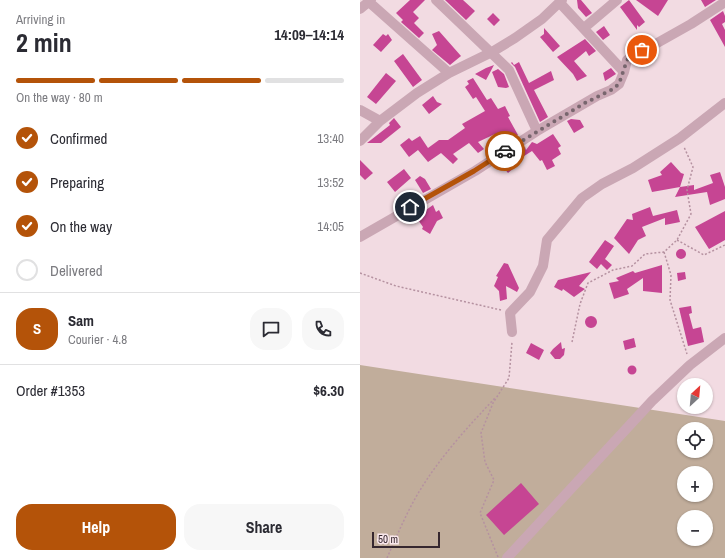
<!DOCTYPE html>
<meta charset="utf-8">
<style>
:root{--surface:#fff;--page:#f7f7f7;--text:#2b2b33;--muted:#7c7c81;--line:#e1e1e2;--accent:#b45309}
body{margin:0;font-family:"Archivo Narrow",sans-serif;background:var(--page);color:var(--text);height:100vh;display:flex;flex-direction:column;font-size:15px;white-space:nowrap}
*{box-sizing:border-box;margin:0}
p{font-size:13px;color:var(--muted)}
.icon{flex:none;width:22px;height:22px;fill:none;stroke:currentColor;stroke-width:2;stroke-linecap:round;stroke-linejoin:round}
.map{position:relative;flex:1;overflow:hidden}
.sheet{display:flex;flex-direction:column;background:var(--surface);width:360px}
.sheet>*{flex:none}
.needle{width:26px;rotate:26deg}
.tools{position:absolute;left:317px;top:378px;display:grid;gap:8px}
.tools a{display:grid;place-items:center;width:36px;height:36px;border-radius:50%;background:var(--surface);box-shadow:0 1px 3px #0004;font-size:20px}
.scale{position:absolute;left:12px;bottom:10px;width:68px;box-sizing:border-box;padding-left:4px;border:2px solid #36272f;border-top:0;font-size:11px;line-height:14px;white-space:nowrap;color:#36272f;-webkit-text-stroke:3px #f9e7ec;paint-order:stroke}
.pin{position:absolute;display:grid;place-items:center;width:34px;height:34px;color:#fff;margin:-17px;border:2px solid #fff;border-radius:50%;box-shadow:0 1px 4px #0007}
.courier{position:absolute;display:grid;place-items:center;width:40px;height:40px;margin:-20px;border:3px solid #b45309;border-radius:50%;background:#fff;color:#222;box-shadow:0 1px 5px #0007}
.summary em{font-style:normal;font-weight:700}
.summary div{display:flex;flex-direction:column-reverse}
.summary{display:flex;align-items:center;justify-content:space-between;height:68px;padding:0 16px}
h1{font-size:26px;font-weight:700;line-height:30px}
.bar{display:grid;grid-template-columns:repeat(4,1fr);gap:6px 4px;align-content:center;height:48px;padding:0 16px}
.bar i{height:5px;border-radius:3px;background:var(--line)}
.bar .active{background:var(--accent)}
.bar p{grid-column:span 4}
.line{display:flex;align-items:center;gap:10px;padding:0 16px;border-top:1px solid var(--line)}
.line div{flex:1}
.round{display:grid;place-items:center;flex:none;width:42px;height:42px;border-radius:16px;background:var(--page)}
ol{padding:0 16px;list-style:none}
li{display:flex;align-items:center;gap:12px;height:44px}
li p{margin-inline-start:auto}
li .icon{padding:4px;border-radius:50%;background:var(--accent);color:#fff;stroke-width:4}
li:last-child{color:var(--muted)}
li i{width:22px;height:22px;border:2px solid var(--line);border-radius:50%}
.button{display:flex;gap:8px;margin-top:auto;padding:8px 16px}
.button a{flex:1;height:46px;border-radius:16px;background:var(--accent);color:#fff;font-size:16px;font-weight:700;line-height:46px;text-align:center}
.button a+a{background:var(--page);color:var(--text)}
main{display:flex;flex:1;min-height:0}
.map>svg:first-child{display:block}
.green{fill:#c1ad9b;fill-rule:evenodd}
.building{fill:#c64593}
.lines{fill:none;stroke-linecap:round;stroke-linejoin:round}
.path{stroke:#b591a0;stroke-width:1.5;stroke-dasharray:2 2;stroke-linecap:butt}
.minor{stroke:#caa7b4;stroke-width:10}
.done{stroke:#78666e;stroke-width:4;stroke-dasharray:0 7.2}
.route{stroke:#b45309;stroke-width:5}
</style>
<main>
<section class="sheet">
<div class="summary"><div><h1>2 min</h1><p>Arriving in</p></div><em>14:09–14:14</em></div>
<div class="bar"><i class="active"></i><i class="active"></i><i class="active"></i><i></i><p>On the way · 80 m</p></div>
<ol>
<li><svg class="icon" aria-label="check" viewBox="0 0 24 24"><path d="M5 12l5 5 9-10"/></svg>Confirmed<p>13:40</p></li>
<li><svg class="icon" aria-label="check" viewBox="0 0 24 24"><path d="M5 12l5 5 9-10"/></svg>Preparing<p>13:52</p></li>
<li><svg class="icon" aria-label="check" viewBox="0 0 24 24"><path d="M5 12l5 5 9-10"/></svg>On the way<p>14:05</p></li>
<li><i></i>Delivered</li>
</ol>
<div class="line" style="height:72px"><b class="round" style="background:var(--accent);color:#fff">S</b><div><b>Sam</b><p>Courier · 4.8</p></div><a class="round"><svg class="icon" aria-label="chat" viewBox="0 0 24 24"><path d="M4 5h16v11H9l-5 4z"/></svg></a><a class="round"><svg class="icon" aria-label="phone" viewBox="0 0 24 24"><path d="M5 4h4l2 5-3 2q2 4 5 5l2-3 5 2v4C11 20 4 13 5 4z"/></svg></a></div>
<div class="line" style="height:52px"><div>Order #1353</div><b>$6.30</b></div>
<div class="button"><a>Help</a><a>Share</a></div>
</section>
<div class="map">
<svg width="365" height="558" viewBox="0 0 365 558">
<rect width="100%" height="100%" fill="#f2dbe2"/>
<!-- green -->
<path class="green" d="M0,365L365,421V558H0ZM324,429H346V451H324ZM324,473H346V495H324ZM324,517H346V539H324Z"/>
<!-- building -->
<path class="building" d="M50,0H65L53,12L59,18L54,23L64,33L59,38L41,22L43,20L36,13Z
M85,0H103L115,11L106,20Z
M217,0H221L232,13L226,17L218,8Z
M269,0L285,22L279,27L277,25V30L260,7Z
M276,0H308L298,16Z
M341,0H356L345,7Z
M363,11L365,16V22L362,24L365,30V47L350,20Z
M133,13L140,20L134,26L127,19Z
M244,26L250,35L243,40L236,32Z
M184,28L200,46L193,52L180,37L184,34Z
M79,31L101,56L90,65L72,50L77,45L72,34Z
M23,34L26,36L28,34L32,40L21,52L13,45Z
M225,39L236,51L229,56L226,51L214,61L227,76L217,81L213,74L197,57Z
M43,54L62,80L53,87L34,61Z
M152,62L154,65L159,62L169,83L191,71L194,80L174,90L188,117L180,122L155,67L151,63Z
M134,65L126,80L115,74L126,68Z
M251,68L256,74L245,81L243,73Z
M138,69L144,74L149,87L146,88L138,87L132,72Z
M26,73L36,81L16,104L7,97Z
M113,78L127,100L131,98L138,109L145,106L150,116L148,117L158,135L148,142L144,134L137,137L135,134L118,142L124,149L118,153L109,143L93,154L98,159L93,164L81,153L68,162L58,150L49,157L40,145L49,138L52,141L60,136L68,148L79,140H88L105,128L102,124L125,111L116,97L113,99L105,87L109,84L107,81Z
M73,96L77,102L82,104L69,114L62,105Z
M34,118L41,127L21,143H7L30,125L29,123Z
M211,119L220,120L224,127L214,133L207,121Z
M193,134L201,146L198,148L201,154L192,160L195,166L187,170L182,160L180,161L172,151L153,163L155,167L148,173L140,163L165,147L166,150L172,142L177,144Z
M0,160L13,173L5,180L0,175Z
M311,162L321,173L324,174L320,187L334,185V190L353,183L350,175L360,172L365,187V199L350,205L347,192L315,197L320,187L292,192L288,180L302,175L300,172Z
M44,169L51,178L35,192L27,182Z
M60,176L65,179L71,189L63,193L55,180Z
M73,205L76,212L79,210L83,218L77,221L70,234L62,229L63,227L56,217Z
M290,207L293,216L317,210L320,222L305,225V218L282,227L286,236L278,240L269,254L254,238L267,219L273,220L272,214Z
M365,211V240L349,249L335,227Z
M245,240L254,246L245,259L252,265L247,270L241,264L237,269L229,262Z
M316 254a5 5 0 1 1 10 0a5 5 0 1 1-10 0Z
M144,263L148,264L159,288L157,292L146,286L147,299L140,301L139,291L134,286L138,277L136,276Z
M302,265V293L283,291V278L267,289L269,294L254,299L249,283L259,281L256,278L273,271L275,273Z
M231,272L219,286L225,289L214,297L203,289L202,291L194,287L198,280Z
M325,272L326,279L318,281L317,273Z
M331,306L332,313L329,314L333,329L341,327L344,342L328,346L319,308Z
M225 322a6 6 0 1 1 12 0a6 6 0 1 1-12 0Z
M274,338L276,347L265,350L263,341Z
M201,342L202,349L205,348L204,355L200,359H195L190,353L193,349Z
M171,343L184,350L179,360L166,353Z
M267.5 370a4.5 4.5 0 1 1 9 0a4.5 4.5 0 1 1-9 0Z
M161,483L179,504L144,535L126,515Z"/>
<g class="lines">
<!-- path -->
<path class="path" d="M317,240L344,255L365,245
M304,252L311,275L310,300L327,354
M0,273L36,286L141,310
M212,342L220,304L228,283L253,270L272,266L285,254L304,252L317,240L331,214L327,190L333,167L324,147
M138,557L120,513L134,480L125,462L121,433L133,403L149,378L152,342
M27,558C34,542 41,526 49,510C70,468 103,432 135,398"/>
<!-- minor -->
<path class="minor" d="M76,0L149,70L177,131
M9,2L89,73
M200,3L264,72L267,60L331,24L365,2
M0,9L11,0
M224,28L257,0
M0,110L20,121
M0,141L20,121L57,93L89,73L132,52L155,38L182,19L202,0
M0,237L115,171L177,131L237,96L251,90L259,84L264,72
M152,332L150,313L170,292L183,266L187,240L222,198L242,184L273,168L320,138L365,103
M147,558L292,401L330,365L365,338"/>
</g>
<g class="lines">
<!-- done -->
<path class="done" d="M145,151L225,103L251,90L259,84L267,60L282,50"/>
<!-- route -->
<path class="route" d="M50,207L114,171L145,151"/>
</g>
</svg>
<div class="tools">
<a><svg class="needle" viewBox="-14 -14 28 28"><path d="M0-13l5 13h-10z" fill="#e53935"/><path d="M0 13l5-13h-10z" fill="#7c7c81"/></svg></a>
<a><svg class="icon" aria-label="locate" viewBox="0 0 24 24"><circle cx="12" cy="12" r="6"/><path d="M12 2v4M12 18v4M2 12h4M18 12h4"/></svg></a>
<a>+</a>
<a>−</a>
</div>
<div class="scale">50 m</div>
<div class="pin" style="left:282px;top:50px;background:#ea580c"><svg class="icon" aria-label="bag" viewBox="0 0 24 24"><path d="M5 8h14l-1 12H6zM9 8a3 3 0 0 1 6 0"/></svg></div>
<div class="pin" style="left:50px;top:207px;background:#1f2937"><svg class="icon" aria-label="home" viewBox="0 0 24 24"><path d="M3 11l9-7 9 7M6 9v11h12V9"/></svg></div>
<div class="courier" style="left:145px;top:151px"><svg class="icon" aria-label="car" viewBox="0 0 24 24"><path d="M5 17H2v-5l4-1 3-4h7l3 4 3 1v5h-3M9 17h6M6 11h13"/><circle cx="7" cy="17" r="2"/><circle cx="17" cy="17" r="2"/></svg></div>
</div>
</main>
